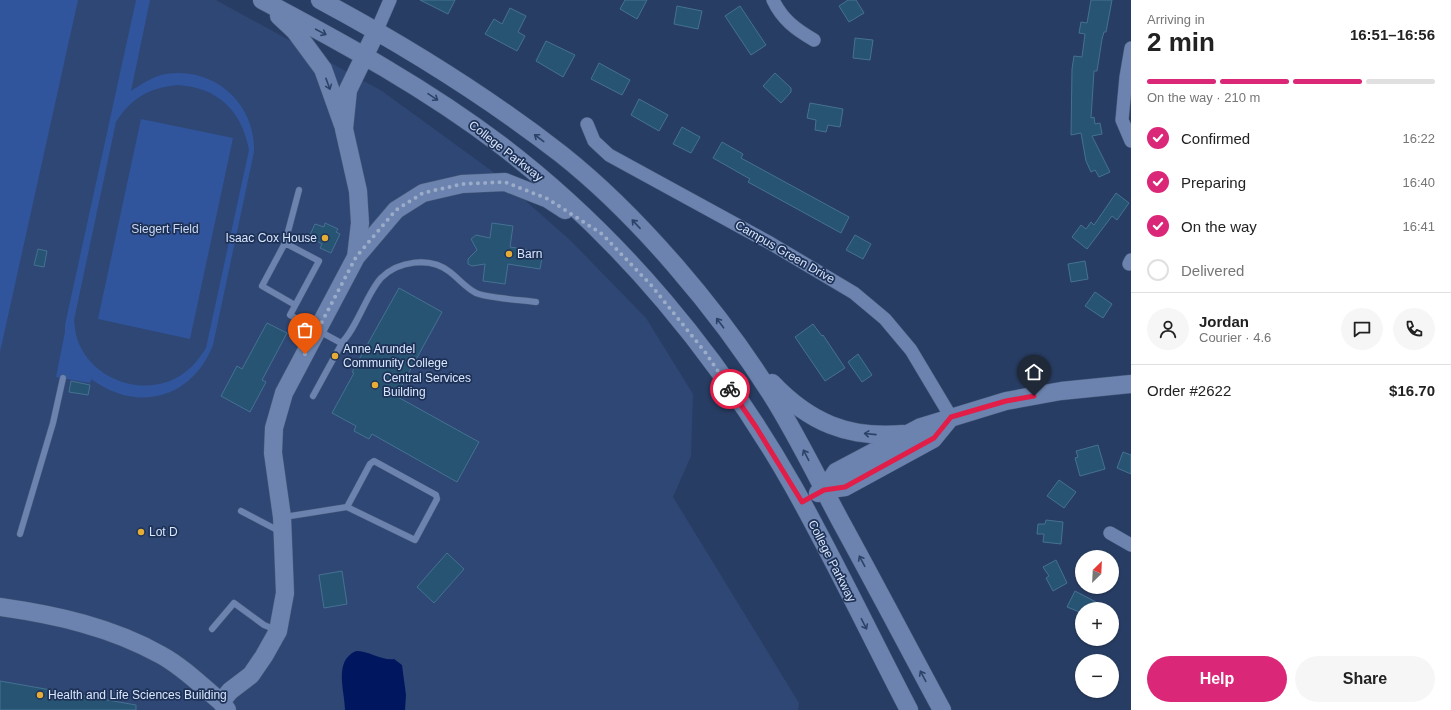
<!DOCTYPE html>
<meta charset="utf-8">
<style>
:root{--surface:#fff;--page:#f6f6f6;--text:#222;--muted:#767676;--line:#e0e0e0;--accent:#db2777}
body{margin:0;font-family:Helvetica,sans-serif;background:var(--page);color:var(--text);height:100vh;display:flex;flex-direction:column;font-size:15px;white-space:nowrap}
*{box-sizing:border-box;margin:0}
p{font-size:13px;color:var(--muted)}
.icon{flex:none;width:22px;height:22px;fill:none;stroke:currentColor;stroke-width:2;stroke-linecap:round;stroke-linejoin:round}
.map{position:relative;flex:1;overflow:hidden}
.side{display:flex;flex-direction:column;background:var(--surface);width:320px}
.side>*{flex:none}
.needle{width:26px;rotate:24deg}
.controls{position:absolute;left:1075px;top:550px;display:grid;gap:8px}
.controls a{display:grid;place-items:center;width:44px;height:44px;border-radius:50%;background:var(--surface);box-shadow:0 1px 3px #0004;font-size:20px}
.pin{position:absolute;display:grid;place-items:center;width:34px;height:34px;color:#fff;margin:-41px -17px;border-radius:50% 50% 50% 0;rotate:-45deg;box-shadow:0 0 4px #0007}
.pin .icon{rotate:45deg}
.courier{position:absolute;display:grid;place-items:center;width:40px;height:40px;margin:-20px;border:3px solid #e11d48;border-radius:50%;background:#fff;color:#222;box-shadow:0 1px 5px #0007}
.headline em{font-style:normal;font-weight:700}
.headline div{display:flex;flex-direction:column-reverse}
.headline{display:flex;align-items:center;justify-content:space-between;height:68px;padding:0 16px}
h1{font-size:26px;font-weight:700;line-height:30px}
.bar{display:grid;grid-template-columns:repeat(4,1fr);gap:6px 4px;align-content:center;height:48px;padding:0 16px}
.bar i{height:5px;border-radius:3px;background:var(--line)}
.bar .on{background:var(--accent)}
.bar p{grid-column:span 4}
.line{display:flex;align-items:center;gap:10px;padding:0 16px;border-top:1px solid var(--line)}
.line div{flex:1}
.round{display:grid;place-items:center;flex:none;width:42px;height:42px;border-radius:21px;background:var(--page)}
ol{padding:0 16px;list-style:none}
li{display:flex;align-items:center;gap:12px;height:44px}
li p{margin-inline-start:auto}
li .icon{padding:4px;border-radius:50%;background:var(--accent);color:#fff;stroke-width:4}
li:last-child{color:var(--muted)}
li i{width:22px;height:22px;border:2px solid var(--line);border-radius:50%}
.button{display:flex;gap:8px;margin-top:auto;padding:8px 16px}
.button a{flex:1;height:46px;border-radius:24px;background:var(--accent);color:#fff;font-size:16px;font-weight:700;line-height:46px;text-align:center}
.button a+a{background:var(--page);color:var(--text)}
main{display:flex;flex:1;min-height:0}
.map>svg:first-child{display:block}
.built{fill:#2f4774}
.green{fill:#30559d;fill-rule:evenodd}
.water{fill:#001760}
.building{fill:#285474;stroke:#457192}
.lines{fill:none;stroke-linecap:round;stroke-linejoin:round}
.lane-casing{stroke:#485a7a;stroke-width:7}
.street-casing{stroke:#485a7a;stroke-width:14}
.secondary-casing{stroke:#485a7a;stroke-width:19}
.lane{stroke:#6b83ae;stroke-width:6}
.street{stroke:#6b83ae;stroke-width:13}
.secondary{stroke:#6b83ae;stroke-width:18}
.oneway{stroke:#2d4268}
.done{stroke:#9bacc8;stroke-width:4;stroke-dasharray:0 7.2}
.route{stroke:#e11d48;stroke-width:5}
.poi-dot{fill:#e5ad35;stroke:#1e3257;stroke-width:1.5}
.labels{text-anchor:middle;stroke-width:3.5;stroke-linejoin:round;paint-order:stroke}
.street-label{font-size:12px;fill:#d9e7ff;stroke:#1e3257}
.park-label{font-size:12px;fill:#cad9f3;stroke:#1e3257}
.poi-label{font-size:12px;fill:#d9e7ff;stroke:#1e3257;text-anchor:start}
</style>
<main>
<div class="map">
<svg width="1131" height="710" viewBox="0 0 1131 710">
<rect width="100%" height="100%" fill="#283d63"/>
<!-- built -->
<path class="built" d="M0,0H216L382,91L492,171L571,241L646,318L693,394L691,456L673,497L799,703L798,710H0Z"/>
<!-- green -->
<path class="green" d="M0,0H78L0,352Z
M136,0H150L131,91C142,84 153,76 166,74C214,66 256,104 254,152L213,345C192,399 137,413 91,379L90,383L56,377L65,332V325ZM177,85C218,87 242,111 249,150L206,348C200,357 194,366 184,373C151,398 98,384 80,346C76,338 75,329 74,320L116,122C131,98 149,88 177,85Z
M141,119L233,138L190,339L98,319Z"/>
<!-- water -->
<path class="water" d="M356,651C369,651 383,661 394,659L402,665L406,695L405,710H345C345,691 333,661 356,651Z"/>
<!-- building -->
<path class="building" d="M420,0H455L448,14Z
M625,0H647L637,19L620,9Z
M848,0H856L864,13L849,22L839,6Z
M1091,0H1112L1106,32H1104L1102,39L1097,71H1094L1091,118L1094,117L1095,124L1100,123L1102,134L1092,136L1110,172L1099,177L1095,170L1091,172L1086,161L1081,133L1071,135L1072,69L1074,56L1082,57L1085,34L1079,33L1081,22L1087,23Z
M677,6L702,11L698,29L674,24Z
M740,6L766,45L751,55L725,16Z
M510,8L526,16L518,32L525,36L517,51L485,34L494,19L502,24Z
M855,38L873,40L870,60L853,58Z
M546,41L575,55L563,77L536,61Z
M599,63L630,80L622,95L591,79Z
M775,73L791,88V92L781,103L763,86Z
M639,99L668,115L659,131L631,115Z
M810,103L843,109L840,127L828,125L826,132L815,130L816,120L807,118Z
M682,127L700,137L691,153L673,144Z
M722,142L743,154L741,158L849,217L841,233L748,182L750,179L713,158Z
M1116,193L1129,203L1117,220L1112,216L1087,249L1072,237L1081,225L1086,229L1091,222L1094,225Z
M325,223L338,229L336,232L340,234L331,253L320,248L322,244L309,237L315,224L324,227Z
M492,223L513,226L510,247L543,252L540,269L508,264L505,284L483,281L485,264L472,266L468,264V259L477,250L471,239L476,235L490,238Z
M855,235L871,244L863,259L846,250Z
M38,249L47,251L44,267L34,265Z
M1085,261L1088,279L1071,282L1068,264Z
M399,288L442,312L396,396L479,442L457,482L372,434L369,439L354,431L356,426L332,413L354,373L352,372Z
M1095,292L1112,304L1103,318L1085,306Z
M267,323L287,333L262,380L266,382L250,412L221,396L237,366L242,369Z
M813,324L822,336L823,335L845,368L825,381L795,337Z
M858,354L872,375L862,382L848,362Z
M71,381L90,385L88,395L69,392Z
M1098,445L1105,469L1080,476L1075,458L1078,457L1076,451Z
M1123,452L1131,455V474L1117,468Z
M1059,480L1076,492L1064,508L1047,496Z
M1046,520L1063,522L1061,544L1043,542L1044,534H1037L1038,524H1045Z
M447,553L464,569L434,603L417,587Z
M1056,560L1067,583L1053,591L1046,578L1049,576L1043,567Z
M342,571L347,604L324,608L319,575Z
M1075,591L1096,602L1092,609H1082V613L1067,607Z
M0,681L136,705V710H0Z"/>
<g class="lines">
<!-- lane casing -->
<g class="lane-casing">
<path id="lane" d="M285,243L299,190
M295,305L262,286L285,243L319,261L290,315L341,343C355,332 367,293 381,278C398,261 430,256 450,272C459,279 466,288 476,293C487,298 522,300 536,302
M313,396L342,343
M241,511L281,532
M284,517L347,507L370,464L374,461L436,495L437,499L415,540L347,507
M20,534L53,423L63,378
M212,629L234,603L264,625L276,630"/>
</g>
<!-- street casing -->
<g class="street-casing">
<path id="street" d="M773,0C782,19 795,29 814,40
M377,30L390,0
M1131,48L1126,77L1122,120L1131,141
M587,124L594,141L609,155L770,243L854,293L885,319L911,350L951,417
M1129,264L1131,260
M1110,533L1131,545"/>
</g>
<!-- secondary casing -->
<g class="secondary-casing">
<path id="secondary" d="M262,0C345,44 427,89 502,146C621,237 719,356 793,486C834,559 870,635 909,710
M320,0C404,45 485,95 561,154C638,215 719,311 771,394C797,435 818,479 841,522C875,584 908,647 942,710
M279,16L295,31L323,69L343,125
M356,257L396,210L423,193L462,184L505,182L548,199L565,210
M772,383C809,422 848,439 903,434
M824,490L836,472L921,427L1006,401L1061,391L1131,384
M818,493L824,490L845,487L933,439L951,417
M0,607C56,615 111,627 161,655C183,667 202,686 221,702L227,710
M221,702L230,691L251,675L264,656L278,631L285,593L282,517L273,453L274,428L284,393L356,257L360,223L358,191L344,129L348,90L377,30"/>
</g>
<!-- lane -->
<use href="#lane" class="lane"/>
<!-- street -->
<use href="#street" class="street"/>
<!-- secondary -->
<use href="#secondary" class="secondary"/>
</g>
<!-- one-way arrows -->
<defs><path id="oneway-shaft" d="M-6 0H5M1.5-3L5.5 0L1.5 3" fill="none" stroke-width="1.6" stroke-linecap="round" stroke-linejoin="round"/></defs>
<g class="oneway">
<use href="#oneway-shaft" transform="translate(321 32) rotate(28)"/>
<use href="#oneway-shaft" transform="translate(328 84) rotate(70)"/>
<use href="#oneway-shaft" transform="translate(433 97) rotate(34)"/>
<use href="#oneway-shaft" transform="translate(539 138) rotate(-143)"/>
<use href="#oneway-shaft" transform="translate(636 224) rotate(-133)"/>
<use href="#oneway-shaft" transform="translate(720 323) rotate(-127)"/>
<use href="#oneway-shaft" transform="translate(870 434) rotate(-174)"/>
<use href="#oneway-shaft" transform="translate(806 455) rotate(-117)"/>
<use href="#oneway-shaft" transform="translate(862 561) rotate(-118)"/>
<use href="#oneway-shaft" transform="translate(864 624) rotate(63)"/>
<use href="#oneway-shaft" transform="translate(923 676) rotate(-118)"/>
</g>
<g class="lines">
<!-- done -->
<path class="done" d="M305,354L356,257L396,210L423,193L462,184L505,182L548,199L602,234L651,285L705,352L730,389"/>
<!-- route -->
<path class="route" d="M730,389L756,427L802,502L824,490L845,487L934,438L951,417L1006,401L1034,396"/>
</g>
<!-- markers -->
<g class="poi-dot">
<circle cx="325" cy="238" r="4"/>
<circle cx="509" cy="254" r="4"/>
<circle cx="335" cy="356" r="4"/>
<circle cx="375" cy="385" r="4"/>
<circle cx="141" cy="532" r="4"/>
<circle cx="40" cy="695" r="4"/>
</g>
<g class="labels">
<!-- street labels -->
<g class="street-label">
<text transform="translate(506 151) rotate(38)" y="4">College Parkway</text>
<text transform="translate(785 252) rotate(30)" y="4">Campus Green Drive</text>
<text transform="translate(832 561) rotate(63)" y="4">College Parkway</text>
</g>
<!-- park labels -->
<g class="park-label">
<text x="165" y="233">Siegert Field</text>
</g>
<!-- poi labels -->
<g class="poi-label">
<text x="317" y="242" text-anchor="end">Isaac Cox House</text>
<text x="517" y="258">Barn</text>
<text x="343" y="353">Anne Arundel<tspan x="343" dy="14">Community College</tspan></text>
<text x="383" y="382">Central Services<tspan x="383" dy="14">Building</tspan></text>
<text x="149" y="536">Lot D</text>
<text x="48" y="699">Health and Life Sciences Building</text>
</g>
</g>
</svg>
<div class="controls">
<a><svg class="needle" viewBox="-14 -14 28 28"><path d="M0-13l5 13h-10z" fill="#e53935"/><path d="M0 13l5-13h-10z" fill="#767676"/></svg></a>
<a>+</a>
<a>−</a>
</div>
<div class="pin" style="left:305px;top:354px;background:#ea580c"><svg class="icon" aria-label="bag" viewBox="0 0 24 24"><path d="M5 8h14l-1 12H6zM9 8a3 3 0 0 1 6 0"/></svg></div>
<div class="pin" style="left:1034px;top:396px;background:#1f2937"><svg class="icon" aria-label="home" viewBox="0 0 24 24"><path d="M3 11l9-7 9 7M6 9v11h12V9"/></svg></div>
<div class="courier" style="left:730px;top:389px"><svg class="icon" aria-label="bike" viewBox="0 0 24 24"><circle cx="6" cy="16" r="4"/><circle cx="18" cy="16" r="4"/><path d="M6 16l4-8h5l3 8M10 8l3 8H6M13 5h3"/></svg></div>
</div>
<section class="side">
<div class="headline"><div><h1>2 min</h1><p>Arriving in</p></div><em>16:51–16:56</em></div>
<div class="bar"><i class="on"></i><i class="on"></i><i class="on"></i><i></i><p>On the way · 210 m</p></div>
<ol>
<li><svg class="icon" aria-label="check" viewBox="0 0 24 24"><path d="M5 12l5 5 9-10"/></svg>Confirmed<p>16:22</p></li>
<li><svg class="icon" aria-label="check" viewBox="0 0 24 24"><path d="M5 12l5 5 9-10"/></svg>Preparing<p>16:40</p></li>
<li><svg class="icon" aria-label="check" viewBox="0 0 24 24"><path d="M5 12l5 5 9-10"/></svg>On the way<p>16:41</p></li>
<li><i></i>Delivered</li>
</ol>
<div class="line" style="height:72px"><a class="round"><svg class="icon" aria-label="person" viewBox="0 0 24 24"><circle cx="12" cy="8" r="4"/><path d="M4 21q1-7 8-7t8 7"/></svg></a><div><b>Jordan</b><p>Courier · 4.6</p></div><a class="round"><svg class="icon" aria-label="chat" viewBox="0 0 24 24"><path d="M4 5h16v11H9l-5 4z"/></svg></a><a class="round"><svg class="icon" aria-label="phone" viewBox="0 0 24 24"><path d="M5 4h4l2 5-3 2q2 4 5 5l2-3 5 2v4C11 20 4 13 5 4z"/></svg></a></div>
<div class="line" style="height:52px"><div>Order #2622</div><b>$16.70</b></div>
<div class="button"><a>Help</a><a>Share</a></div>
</section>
</main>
